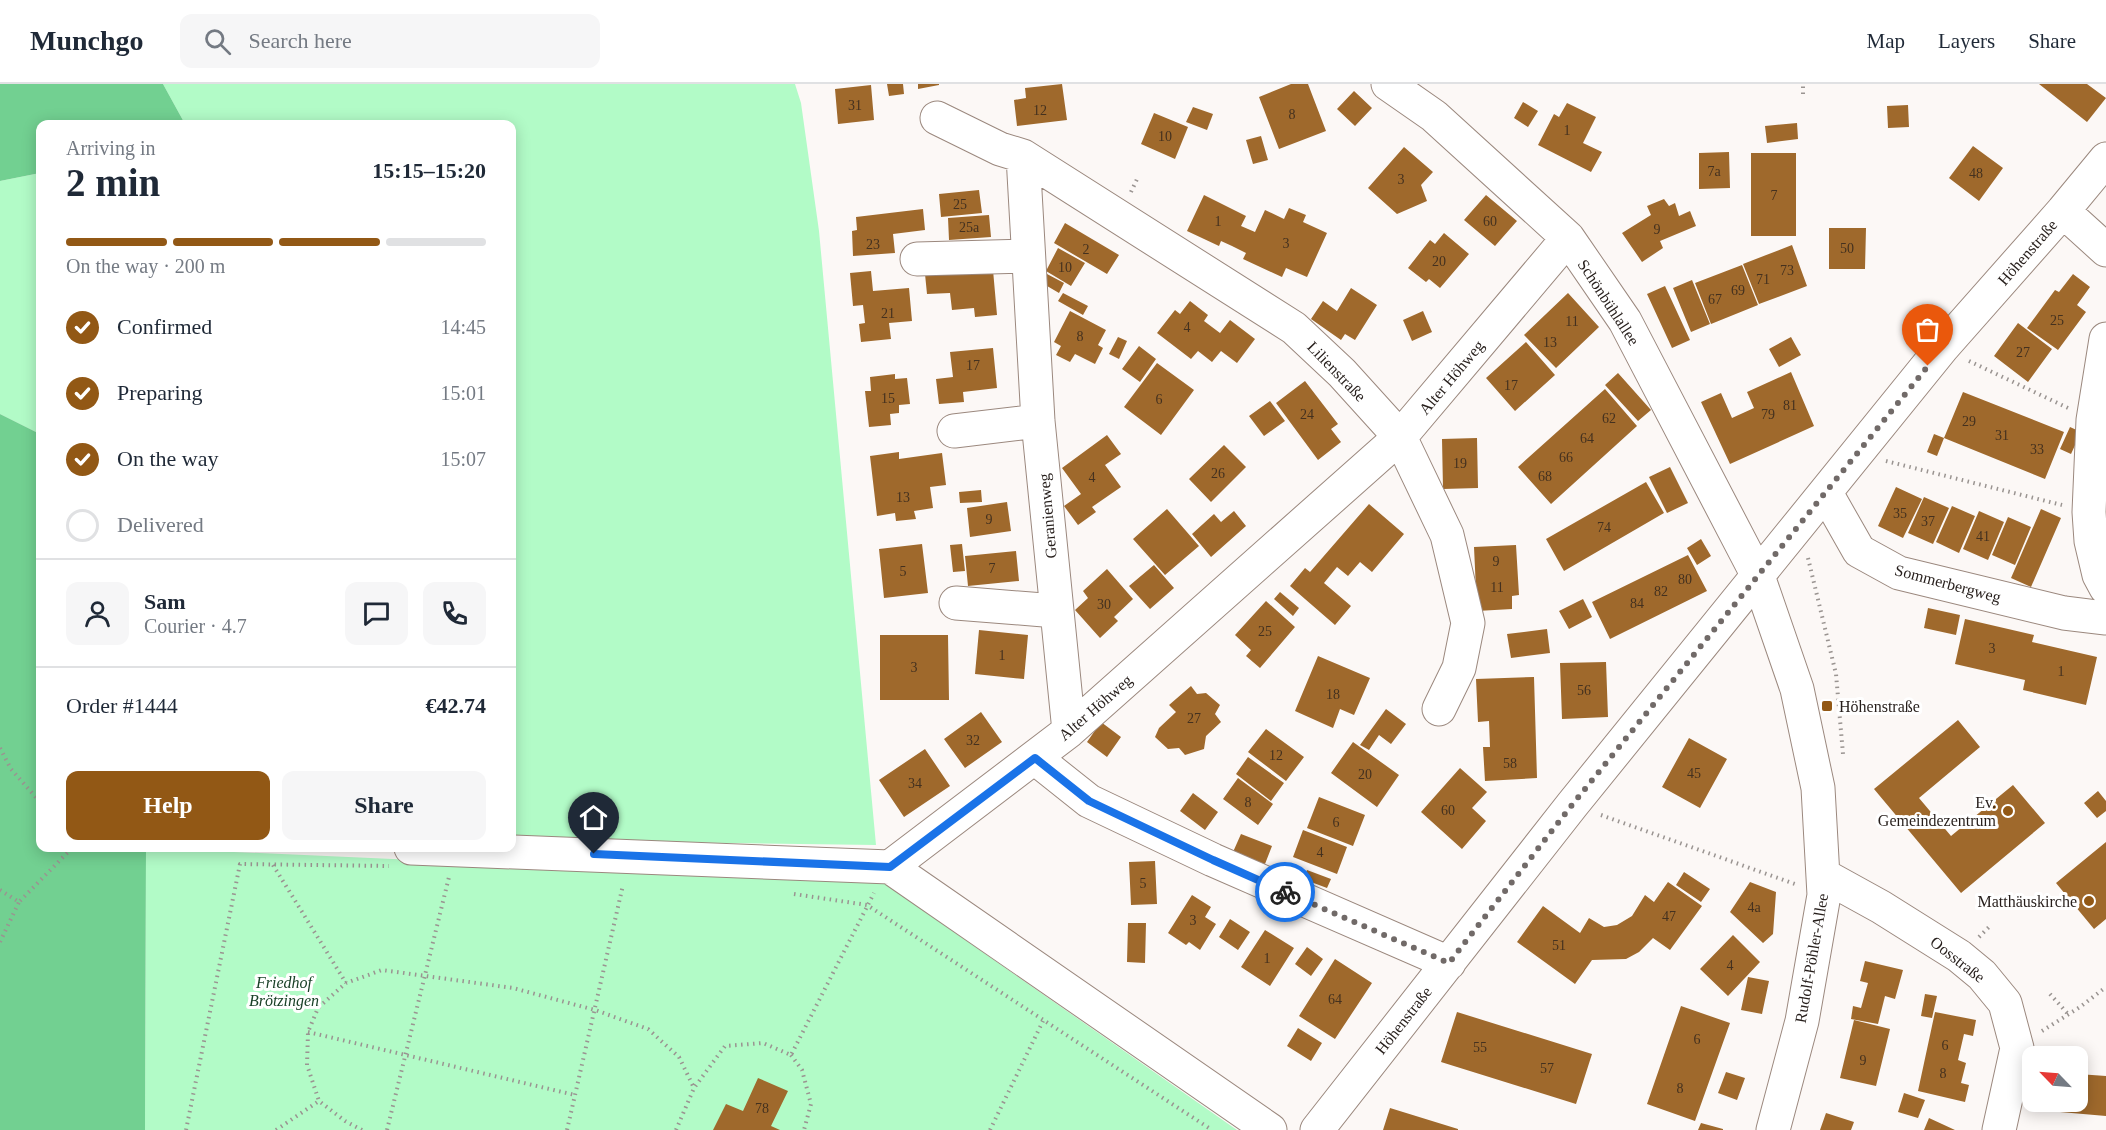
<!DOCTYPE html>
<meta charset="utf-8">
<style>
:root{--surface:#fff;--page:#f6f6f7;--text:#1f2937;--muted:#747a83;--line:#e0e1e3;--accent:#925815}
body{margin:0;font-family:"Times New Roman",serif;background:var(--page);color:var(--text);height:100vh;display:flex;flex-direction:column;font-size:22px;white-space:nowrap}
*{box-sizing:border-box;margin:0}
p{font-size:20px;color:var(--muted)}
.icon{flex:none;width:33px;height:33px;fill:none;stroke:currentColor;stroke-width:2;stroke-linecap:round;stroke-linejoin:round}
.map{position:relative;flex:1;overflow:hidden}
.drawer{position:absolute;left:36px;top:36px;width:480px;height:732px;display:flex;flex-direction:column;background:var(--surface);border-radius:12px;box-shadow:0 3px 15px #0003}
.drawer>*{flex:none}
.needle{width:39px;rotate:295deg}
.fabs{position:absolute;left:2022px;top:962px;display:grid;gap:12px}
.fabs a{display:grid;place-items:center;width:66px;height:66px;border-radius:12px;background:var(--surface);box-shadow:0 3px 15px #0003;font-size:30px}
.pin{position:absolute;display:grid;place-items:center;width:51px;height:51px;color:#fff;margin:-62px -26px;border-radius:50% 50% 50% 0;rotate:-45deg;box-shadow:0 0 6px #0007}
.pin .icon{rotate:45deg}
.courier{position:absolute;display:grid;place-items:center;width:60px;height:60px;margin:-30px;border:4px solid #1a73e8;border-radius:50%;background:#fff;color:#222;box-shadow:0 2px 8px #0007}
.headline em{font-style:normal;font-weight:800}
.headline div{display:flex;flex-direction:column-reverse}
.headline{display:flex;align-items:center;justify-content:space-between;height:102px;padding:0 30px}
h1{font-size:39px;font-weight:800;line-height:45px}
.bar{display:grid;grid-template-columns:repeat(4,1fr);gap:9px 6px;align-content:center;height:72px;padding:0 30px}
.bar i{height:8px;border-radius:4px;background:var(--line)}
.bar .current{background:var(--accent)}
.bar p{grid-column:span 4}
.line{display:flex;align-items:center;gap:15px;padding:0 30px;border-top:2px solid var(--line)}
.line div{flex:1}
.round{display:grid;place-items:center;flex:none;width:63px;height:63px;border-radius:12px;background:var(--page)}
ol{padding:0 30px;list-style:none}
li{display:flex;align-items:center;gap:18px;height:66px}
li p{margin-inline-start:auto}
li .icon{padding:6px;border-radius:50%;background:var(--accent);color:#fff;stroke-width:4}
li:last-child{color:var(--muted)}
li i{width:33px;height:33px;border:3px solid var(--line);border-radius:50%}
.action{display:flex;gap:12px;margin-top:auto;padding:12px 30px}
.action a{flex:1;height:69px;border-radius:12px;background:var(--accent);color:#fff;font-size:24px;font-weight:800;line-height:69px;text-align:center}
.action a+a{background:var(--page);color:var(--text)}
header{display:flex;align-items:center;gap:36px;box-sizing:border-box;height:84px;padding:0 30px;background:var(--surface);border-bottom:2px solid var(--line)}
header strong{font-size:28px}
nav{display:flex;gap:33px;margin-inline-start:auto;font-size:21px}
.search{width:420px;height:54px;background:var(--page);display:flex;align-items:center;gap:15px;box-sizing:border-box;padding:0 21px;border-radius:12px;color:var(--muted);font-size:22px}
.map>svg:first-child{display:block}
.green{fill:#b2fbc7}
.forest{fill:#72d091}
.building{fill:#9f692c}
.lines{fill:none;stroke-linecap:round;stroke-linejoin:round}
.minor-casing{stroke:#9b887e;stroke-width:35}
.path{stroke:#9a9491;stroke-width:4;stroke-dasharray:1.5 4.5;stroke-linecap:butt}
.minor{stroke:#fff;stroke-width:33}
.done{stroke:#716a68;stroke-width:6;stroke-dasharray:0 10.8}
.route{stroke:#1a73e8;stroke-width:8}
.poi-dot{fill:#925815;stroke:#fff;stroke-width:2}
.labels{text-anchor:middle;stroke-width:6;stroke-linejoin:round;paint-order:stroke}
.number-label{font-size:14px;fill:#44311f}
.street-label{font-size:16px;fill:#261e1b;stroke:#fff}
.poi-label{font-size:16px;fill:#261e1b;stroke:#fff;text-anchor:end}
.park-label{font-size:16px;font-style:italic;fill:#1a4128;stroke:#fff}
</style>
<header>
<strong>Munchgo</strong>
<div class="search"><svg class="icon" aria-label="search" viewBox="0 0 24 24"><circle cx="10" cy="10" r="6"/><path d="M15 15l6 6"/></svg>Search here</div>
<nav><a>Map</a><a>Layers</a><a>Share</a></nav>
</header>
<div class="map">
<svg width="2106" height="1046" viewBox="0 0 2106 1046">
<rect width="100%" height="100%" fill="#fcf8f6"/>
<!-- green -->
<path class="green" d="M163,0H795L801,19L819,147L876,761L512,756V40H185Z
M40,89V350L0,330V97Z
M146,764L881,797L1237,1046H145Z"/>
<!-- forest -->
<path class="forest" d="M0,0H163L185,40H40V89L0,97Z
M0,330L40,350V764H146L145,1046H0Z"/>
<!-- building -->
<path class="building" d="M887,0H903L904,10L889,12Z
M918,0H939V1L918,5Z
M1062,0L1067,36L1017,42L1014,16L1026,14L1025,4Z
M1291,0H1308L1326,47L1279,65L1259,13Z
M2039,0H2087L2106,14L2087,38Z
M871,1L874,36L838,40L835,5Z
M1354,7L1372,24L1355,42L1337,25Z
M1523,18L1538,27L1528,43L1514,34Z
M1567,19L1596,33L1583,59L1602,68L1591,88L1538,61L1554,30L1559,33Z
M1908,21L1909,43L1888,44L1887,22Z
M1193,23L1213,30L1207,46L1186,38Z
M1154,29L1188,43L1175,75L1141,60Z
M1797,39L1798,55L1767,59L1765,42Z
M1261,52L1268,76L1253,80L1246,56Z
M1973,62L2003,84L1979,117L1949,94Z
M1404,63L1433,88L1421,101L1427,117L1397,130L1368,104Z
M1729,68L1730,104L1699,105V69Z
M1751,69H1796V152H1751Z
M979,106L982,129L941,133L939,110Z
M1204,111L1246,132L1241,142L1255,148L1265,126L1284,135L1289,124L1306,131L1303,138L1327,149L1307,193L1286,184L1282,193L1243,175L1246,169L1232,162L1221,157L1219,162L1187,147Z
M1486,111L1517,137L1495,162L1464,136Z
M1664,115L1669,122L1675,119L1679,132L1690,127L1696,142L1660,157L1663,164L1642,178L1622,149L1651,131L1647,122Z
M923,125L925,146L893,150L895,169L853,172L852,147L857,146L856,133Z
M989,131L991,153L949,156L948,134Z
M1065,139L1119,171L1107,190L1054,159Z
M1829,144H1866L1865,185H1829Z
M1444,149L1469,170L1440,204L1429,195L1426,198L1408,184L1430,156L1435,160Z
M1792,161L1807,202L1759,220L1743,180Z
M1058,164L1085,179L1071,202L1046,187Z
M1742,181L1758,221L1711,240L1695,199Z
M993,186L997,231L975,233L974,224L952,226L950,209L927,210L925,190Z
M871,187L873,207L909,204L912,237L889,239L891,255L861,258L859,240L865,239L863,221L853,222L850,189Z
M1047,190L1064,199L1059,209L1042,199Z
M2073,190L2090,203L2077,221L2086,228L2058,266L2027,244L2055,206L2059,208Z
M1692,196L1710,240L1691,248L1673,204Z
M1665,202L1690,256L1672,264L1647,210Z
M1351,204L1377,221L1355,256L1345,250L1341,256L1311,235L1323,217L1337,227Z
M1063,209L1088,222L1083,231L1058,217Z
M1568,209L1599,243L1556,284L1524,251Z
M1190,217L1208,231L1204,237L1220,249L1230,236L1255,255L1237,279L1221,267L1212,278L1198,267L1191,275L1157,249L1175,226L1180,230Z
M1070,227L1106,246L1098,261L1103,264L1095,280L1075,270L1070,278L1056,271L1061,262L1054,258Z
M1423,227L1432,248L1412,257L1403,236Z
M2018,239L2052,265L2028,298L1994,272Z
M1118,253L1127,257L1119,275L1109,270Z
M1791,253L1801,271L1779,283L1769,265Z
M1526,258L1555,291L1515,327L1486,294Z
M1139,262L1156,275L1140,298L1122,285Z
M993,264L997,304L963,308L964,318L939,320L936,295L953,293L950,268Z
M1157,279L1194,306L1161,351L1124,323Z
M1791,288L1814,342L1730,380L1701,318L1721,309L1732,334L1754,324L1747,308Z
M1618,289L1651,326L1638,337L1605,301Z
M895,290V295L907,294L910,320L899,321V329L890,330L891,341L869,343L865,307H871L870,293Z
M1305,297L1338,340L1331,345L1341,358L1318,376L1276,319Z
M1605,305L1637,342L1551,420L1518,383Z
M1963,308L2064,348L2045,395L1944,354Z
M1270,317L1285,337L1264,352L1249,332Z
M2070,343L2081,348L2071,370L2060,365Z
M1934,350L1944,354L1937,372L1927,368Z
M1107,351L1121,370L1105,381L1121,403L1092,423L1096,428L1078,441L1064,422L1081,410L1062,384Z
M1477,354L1478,404L1443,405L1442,355Z
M1224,361L1246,383L1211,418L1189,395Z
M899,368V375L942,369L946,401L930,403L933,424L914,427L916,435L896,437L895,429L877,432L870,372Z
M1670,383L1688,419L1667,429L1649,393Z
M1646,398L1664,429L1564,487L1546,455Z
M1896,403L1922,415L1903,454L1878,442Z
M981,406L982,418L960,419L959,408Z
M1924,413L1949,424L1933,460L1908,449Z
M1007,418L1011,447L970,453L967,424Z
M1369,420L1404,450L1372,488L1360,478L1348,492L1337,483L1324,499L1351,522L1335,541L1290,502L1305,484L1310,488Z
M1952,422L1975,432L1959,469L1936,458Z
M1167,425L1199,462L1165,491L1133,455Z
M2041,425L2061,434L2031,503L2011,494Z
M1234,427L1246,442L1211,473L1192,450L1214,430L1221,438Z
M1979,427L2004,438L1988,476L1963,465Z
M2008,433L2031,443L2015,481L1992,471Z
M1701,455L1711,472L1697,481L1687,464Z
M922,460L928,509L884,514L879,465Z
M962,460L965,487L953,488L950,461Z
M1516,461L1519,511L1512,512V525L1477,527L1474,463Z
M1016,467L1019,497L968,502L965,472Z
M1688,471L1707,507L1610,555L1592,518Z
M1154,481L1174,504L1150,525L1129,502Z
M1107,485L1133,515L1114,533L1118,537L1100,554L1075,526L1088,514L1083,507Z
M1280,508L1299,524L1293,532L1274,515Z
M1583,515L1592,533L1569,545L1559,527Z
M1266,517L1295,543L1260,584L1246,572L1251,566L1235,551Z
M1928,524L1960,531L1956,551L1924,544Z
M1965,535L2034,551L2032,558L2097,573L2086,621L2023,606L2025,596L1955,580Z
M1547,545L1550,569L1511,574L1507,550Z
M979,546L1028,551L1024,595L975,590Z
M880,551H948L949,616H880Z
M1318,572L1370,594L1354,631L1340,625L1333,644L1295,627Z
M1606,578L1608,633L1562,635L1560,579Z
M1534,593L1537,694L1485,697L1483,663H1490L1489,637L1478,638L1476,595Z
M1191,602L1197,610L1206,609L1220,621L1215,630L1221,638L1206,652L1204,665L1185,671L1179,664L1168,665L1155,653L1159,644L1176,628L1169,621Z
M1386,625L1406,640L1391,660L1379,651L1369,666L1360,661Z
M981,628L1002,658L965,684L944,655Z
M1958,636L1980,663L1919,714L1951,752L2013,701L2045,739L1961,809L1874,705Z
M1101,638L1121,653L1107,673L1087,658Z
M1266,645L1304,673L1286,697L1248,668Z
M1689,654L1727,675L1700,724L1662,703Z
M1353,658L1399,691L1377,723L1331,689Z
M925,665L950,702L904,733L879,696Z
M1248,673L1284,699L1271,717L1236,690Z
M1460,684L1487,708L1472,724L1486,737L1462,765L1421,728Z
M1238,694L1273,720L1258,741L1223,715Z
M2098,707L2106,717V727L2097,734L2084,719Z
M1193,709L1218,728L1205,746L1180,727Z
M1319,713L1365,731L1353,762L1307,744Z
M1303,746L1347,763L1337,790L1293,773Z
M1241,750L1272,762L1265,780L1233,768Z
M2106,758V835L2094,845L2056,799Z
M1155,777L1157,820L1131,821L1129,778Z
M1307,786L1331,795L1327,804L1303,795Z
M1684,788L1710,805L1701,818L1676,801Z
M1668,798L1702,822L1670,866L1653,854L1639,868L1626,875L1592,876L1575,900L1517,858L1543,822L1580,849L1589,834L1604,843L1617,841L1632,832L1645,811L1654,818Z
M1750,798L1776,808L1773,850L1763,859L1730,828Z
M1192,811L1211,823L1205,833L1216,840L1200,866L1189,858L1186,861L1168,849Z
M1230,835L1250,848L1238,866L1219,853Z
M1128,839H1146L1145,879L1127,878Z
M1265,846L1294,864L1270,902L1241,883Z
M1733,851L1760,878L1728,912L1700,885Z
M1307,863L1323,875L1311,892L1295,880Z
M1335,875L1372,899L1335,955L1299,932Z
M1865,877L1903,886L1895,915L1885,912L1878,940L1851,935L1853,922L1861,924L1868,899L1860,897Z
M1748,893L1769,897L1762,930L1741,926Z
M1925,910L1937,912L1932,934L1921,932Z
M1681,922L1730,939L1695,1037L1647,1020Z
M1457,928L1592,970L1576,1020L1441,978Z
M1935,928L1976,936L1973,952L1964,950L1958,976L1966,979L1961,999L1969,1001L1965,1018L1918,1007Z
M1854,936L1890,945L1876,1002L1840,994Z
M1298,944L1322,959L1311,977L1287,962Z
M1726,988L1745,994L1737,1016L1718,1009Z
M2078,990L2106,992V1032L2060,1028V1017H2078Z
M758,994L788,1007L771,1042L780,1046H713L726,1020L743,1027Z
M1904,1009L1925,1016L1918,1034L1898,1028Z
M1390,1024L1458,1045V1046H1383Z
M1826,1029L1854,1038L1851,1046H1820Z
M1929,1034L1955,1046H1924Z
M1701,1039L1723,1045V1046H1698Z"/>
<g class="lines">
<!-- minor casing -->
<g class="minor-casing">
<path id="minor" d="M1388,0L1434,32L1568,154L1625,237L1758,492L1797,605L1818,704L1824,811L1802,937L1773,1046
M937,34L1000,65L1023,72L1294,244L1342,289L1400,353L1447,451L1468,539L1459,584L1439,625
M1023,72L1038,337L1069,647
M2063,127L2106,166
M917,175L1028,172
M2106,255L2093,336L2089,428L2091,457L2099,491L2106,504
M954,347L1038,337
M1826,409L1859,467L1899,489L2064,529L2106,534
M956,519L1056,527
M1035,674L1089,717L1213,776L1449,879
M411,764L890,783L1069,647L1400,353L1568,154
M890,783L1270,1046
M1823,791L1881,823L1959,872L1982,891L2005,919L2017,964L1999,1046
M1317,1046L1572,721L1942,264L2063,127L2106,75"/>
</g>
<!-- path -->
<path class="path" d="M1803,10V0
M1131,108L1138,93
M1969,277L2068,324
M1886,377L2062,421
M1808,474L1836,590L1843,670
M0,664L11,685L40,718
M1601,731L1795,800
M273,781L346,899
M0,806L19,818L72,764
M794,810L867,821L1212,1046
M1979,853L1989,843
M0,858L19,818
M2050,910L2068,930
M2042,947L2080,923L2106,903
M308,948L575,1011
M791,971L802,986L811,1020L804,1046
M186,1046L240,780L389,782
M276,1046L319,1017
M362,1046L345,1037L319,1017L307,981L308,948L318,924L346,899L382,886L513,904L595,926L648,945L679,973L694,1004
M387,1046L449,793
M567,1046L623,801
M676,1046L694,1004L725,962L763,959L791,971L874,809
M990,1046L1043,937"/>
<!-- minor -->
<use href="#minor" class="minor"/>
</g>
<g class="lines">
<!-- done -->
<path class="done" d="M1285,808L1449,879L1572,721L1928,282"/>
<!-- route -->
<path class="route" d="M594,770L890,783L1035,674L1089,717L1213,776L1285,808"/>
</g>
<!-- markers -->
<g class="poi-dot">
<rect x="1821" y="616" width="12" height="12" rx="3"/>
<circle cx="2008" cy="727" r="6"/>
<circle cx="2089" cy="817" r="6"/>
</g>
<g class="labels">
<!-- number labels -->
<g class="number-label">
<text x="855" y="26">31</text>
<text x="1040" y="31">12</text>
<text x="1292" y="35">8</text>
<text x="1567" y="51">1</text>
<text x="1165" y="57">10</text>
<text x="1714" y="92">7a</text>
<text x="1976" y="94">48</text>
<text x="1401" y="100">3</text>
<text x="1774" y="116">7</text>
<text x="960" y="125">25</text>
<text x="1218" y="142">1</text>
<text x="1490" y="142">60</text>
<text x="969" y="148">25a</text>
<text x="1657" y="150">9</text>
<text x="1286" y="164">3</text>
<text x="873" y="165">23</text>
<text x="1847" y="169">50</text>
<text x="1086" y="170">2</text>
<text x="1439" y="182">20</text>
<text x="1065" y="188">10</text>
<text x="1787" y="191">73</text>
<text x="1763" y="200">71</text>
<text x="1738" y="211">69</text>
<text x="1715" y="220">67</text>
<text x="888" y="234">21</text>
<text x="2057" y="241">25</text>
<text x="1572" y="242">11</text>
<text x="1187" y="248">4</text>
<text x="1080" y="257">8</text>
<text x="1550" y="263">13</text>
<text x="2023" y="273">27</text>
<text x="973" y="286">17</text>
<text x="1511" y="306">17</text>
<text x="888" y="319">15</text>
<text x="1159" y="320">6</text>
<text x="1790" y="326">81</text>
<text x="1307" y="335">24</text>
<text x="1768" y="335">79</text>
<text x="1609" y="339">62</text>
<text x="1969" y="342">29</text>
<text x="2002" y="356">31</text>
<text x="1587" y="359">64</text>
<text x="2037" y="370">33</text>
<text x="1566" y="378">66</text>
<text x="1460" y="384">19</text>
<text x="1218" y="394">26</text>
<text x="1545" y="397">68</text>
<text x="1092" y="398">4</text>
<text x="903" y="418">13</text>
<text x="1900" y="434">35</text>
<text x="989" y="440">9</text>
<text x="1928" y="442">37</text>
<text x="1604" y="448">74</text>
<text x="1983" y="457">41</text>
<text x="1496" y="482">9</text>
<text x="992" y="489">7</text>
<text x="903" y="492">5</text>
<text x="1685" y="500">80</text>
<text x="1497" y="508">11</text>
<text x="1661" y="512">82</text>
<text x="1637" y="524">84</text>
<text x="1104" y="525">30</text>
<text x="1265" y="552">25</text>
<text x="1992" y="569">3</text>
<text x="1002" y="576">1</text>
<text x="914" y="588">3</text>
<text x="2061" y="592">1</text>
<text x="1584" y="611">56</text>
<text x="1333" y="615">18</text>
<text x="1194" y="639">27</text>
<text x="973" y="661">32</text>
<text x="1276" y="676">12</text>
<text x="1510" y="684">58</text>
<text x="1694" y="694">45</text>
<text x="1365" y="695">20</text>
<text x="915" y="704">34</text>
<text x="1248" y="723">8</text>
<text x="1448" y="731">60</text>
<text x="1336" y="743">6</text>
<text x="1320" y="773">4</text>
<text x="1143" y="804">5</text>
<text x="1754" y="828">4a</text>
<text x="1669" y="837">47</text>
<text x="1193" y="841">3</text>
<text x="1559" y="866">51</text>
<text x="1267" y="879">1</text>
<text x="1730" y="886">4</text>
<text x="1335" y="920">64</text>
<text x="1697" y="960">6</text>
<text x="1945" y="966">6</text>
<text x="1480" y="968">55</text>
<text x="1863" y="981">9</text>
<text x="1547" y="989">57</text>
<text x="1943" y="994">8</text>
<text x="1680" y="1009">8</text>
<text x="762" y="1029">78</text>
</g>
<!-- street labels -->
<g class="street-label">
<text transform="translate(2027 168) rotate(-49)" y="6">Höhenstraße</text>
<text transform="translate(1609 218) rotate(57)" y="6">Schönbühlallee</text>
<text transform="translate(1337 287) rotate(46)" y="6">Lilienstraße</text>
<text transform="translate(1451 293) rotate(-50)" y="6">Alter Höhweg</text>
<text transform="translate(1047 432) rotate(-95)" y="6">Geranienweg</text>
<text transform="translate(1948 499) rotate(15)" y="6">Sommerbergweg</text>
<text transform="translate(1095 623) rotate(-41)" y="6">Alter Höhweg</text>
<text transform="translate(1811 874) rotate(-80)" y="6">Rudolf-Pöhler-Allee</text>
<text transform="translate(1958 875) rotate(38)" y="6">Oosstraße</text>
<text transform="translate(1403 936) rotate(-52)" y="6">Höhenstraße</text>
</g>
<!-- poi labels -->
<g class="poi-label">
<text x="1839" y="628" text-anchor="start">Höhenstraße</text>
<text x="1996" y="724">Ev.<tspan x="1996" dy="18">Gemeindezentrum</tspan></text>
<text x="2077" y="823">Matthäuskirche</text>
</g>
<!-- park labels -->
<g class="park-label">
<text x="284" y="904">Friedhof<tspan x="284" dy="18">Brötzingen</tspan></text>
</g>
</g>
</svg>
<div class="fabs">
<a><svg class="needle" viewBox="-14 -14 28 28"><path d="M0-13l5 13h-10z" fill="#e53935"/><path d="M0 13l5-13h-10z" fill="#747a83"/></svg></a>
</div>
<div class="pin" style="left:1928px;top:282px;background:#ea580c"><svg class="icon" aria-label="bag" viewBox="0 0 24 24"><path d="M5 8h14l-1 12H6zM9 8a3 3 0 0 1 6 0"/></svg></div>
<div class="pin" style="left:594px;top:770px;background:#1f2937"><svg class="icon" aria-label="home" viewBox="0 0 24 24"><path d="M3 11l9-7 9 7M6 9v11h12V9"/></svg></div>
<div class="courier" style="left:1285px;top:808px"><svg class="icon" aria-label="bike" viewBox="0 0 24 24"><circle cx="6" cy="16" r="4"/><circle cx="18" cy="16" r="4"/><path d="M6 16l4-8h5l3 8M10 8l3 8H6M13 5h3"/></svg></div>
<section class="drawer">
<div class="headline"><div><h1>2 min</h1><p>Arriving in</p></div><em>15:15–15:20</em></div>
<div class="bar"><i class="current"></i><i class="current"></i><i class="current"></i><i></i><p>On the way · 200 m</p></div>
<ol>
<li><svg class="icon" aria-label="check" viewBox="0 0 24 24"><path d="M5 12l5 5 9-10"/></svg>Confirmed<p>14:45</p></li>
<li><svg class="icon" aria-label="check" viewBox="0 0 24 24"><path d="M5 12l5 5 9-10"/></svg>Preparing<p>15:01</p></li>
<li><svg class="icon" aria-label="check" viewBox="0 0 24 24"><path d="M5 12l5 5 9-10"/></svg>On the way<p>15:07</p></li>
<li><i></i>Delivered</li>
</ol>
<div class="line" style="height:108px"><a class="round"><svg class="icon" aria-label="person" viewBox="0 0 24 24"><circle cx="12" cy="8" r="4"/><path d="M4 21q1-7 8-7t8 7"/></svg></a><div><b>Sam</b><p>Courier · 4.7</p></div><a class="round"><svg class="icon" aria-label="chat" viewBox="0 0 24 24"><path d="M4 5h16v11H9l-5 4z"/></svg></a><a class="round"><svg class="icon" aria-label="phone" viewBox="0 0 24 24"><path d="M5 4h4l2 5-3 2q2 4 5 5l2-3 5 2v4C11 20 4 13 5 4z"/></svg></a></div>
<div class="line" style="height:78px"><div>Order #1444</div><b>€42.74</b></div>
<div class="action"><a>Help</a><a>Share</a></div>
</section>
</div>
